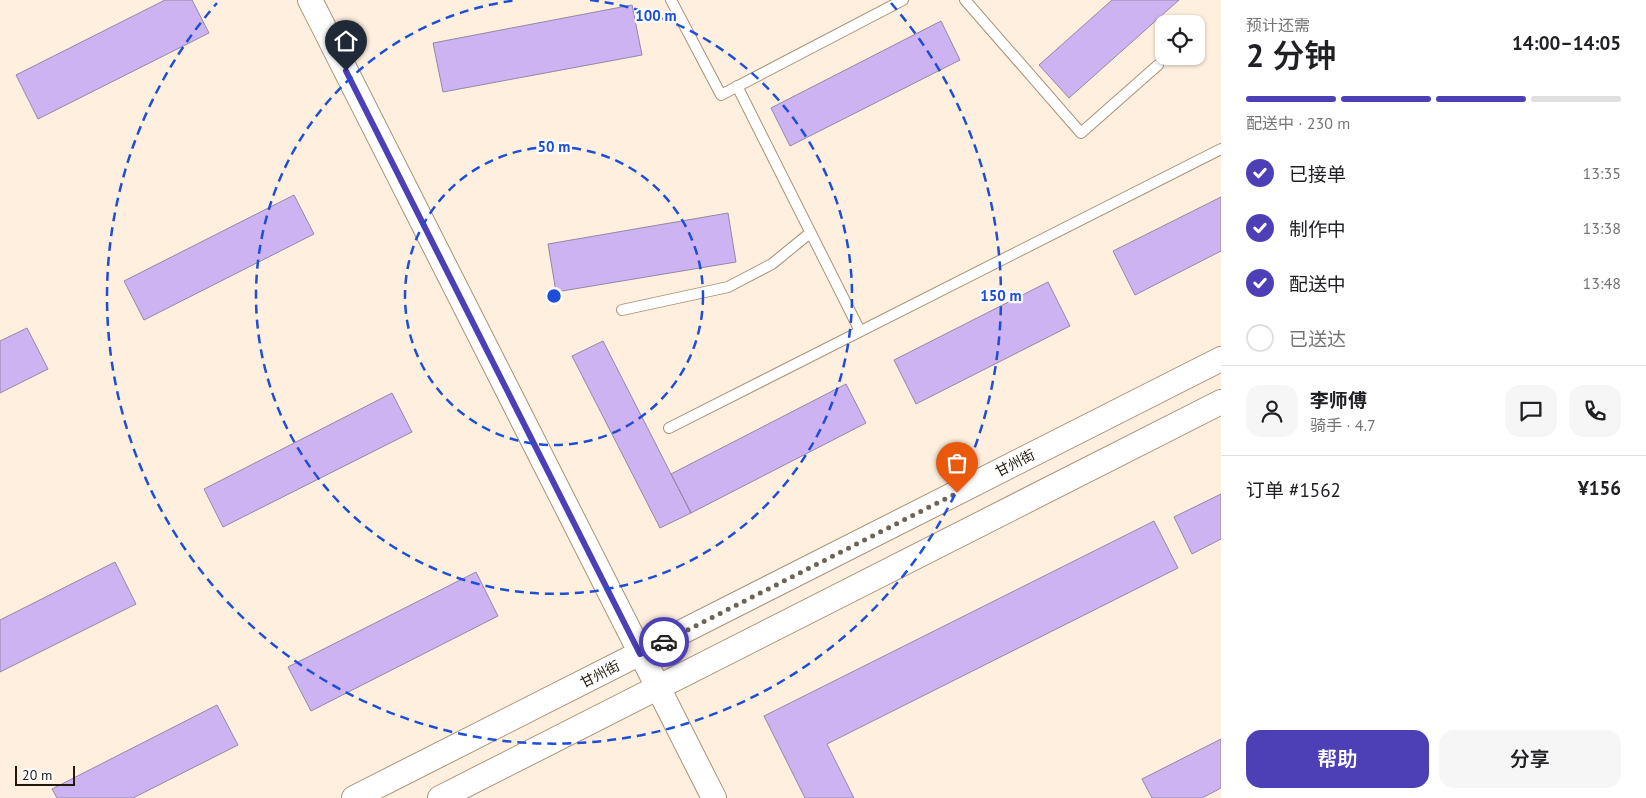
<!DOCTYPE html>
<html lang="zh">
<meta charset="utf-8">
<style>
:root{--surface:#fff;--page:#f6f6f6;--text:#202124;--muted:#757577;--line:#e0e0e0;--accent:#4d40b7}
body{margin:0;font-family:"PT Sans","Noto Sans SC",sans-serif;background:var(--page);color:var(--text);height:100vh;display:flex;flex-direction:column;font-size:19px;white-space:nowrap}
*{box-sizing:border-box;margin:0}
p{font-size:16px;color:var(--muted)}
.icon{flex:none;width:28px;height:28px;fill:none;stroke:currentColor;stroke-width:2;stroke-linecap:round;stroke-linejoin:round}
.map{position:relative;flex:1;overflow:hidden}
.side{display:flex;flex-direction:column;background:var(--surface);width:425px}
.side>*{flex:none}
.fabs{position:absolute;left:1155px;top:15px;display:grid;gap:10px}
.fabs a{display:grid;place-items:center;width:50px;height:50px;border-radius:10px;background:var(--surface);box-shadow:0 1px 4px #0004;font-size:25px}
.scale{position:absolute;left:15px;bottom:12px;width:60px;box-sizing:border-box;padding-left:5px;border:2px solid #21180e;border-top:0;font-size:14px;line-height:18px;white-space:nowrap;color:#21180e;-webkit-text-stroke:4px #fff;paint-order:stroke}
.pin{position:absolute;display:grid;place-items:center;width:42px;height:42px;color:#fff;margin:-51px -21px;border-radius:50% 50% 50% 0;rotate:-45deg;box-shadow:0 0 5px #0007}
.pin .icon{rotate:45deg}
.courier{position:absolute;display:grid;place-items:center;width:50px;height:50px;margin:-25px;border:4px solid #4d40b7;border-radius:50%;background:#fff;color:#222;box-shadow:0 1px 6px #0007}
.headline em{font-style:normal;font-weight:600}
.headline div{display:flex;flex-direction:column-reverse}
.headline{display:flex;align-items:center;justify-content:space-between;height:85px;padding:0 25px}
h1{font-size:32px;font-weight:600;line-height:38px}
.bar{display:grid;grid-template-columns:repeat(4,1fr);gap:8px 5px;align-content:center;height:60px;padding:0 25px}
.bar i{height:6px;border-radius:4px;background:var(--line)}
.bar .on{background:var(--accent)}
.bar p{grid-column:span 4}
.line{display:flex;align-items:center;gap:12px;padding:0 25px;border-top:1px solid var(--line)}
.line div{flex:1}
.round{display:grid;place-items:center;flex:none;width:52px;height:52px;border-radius:15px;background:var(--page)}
ol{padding:0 25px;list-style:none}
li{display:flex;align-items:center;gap:15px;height:55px}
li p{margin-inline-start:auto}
li .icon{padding:5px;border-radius:50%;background:var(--accent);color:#fff;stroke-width:4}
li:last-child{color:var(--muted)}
li i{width:28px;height:28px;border:2px solid var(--line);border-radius:50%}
.cta{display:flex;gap:10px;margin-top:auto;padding:10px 25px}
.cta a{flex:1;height:58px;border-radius:15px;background:var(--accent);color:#fff;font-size:20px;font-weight:600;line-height:58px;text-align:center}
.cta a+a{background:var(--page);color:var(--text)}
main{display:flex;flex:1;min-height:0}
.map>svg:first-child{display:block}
.building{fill:#cdb3f1;stroke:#9488a6}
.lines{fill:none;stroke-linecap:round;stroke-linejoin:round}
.service-casing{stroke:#a99278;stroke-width:12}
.tertiary-casing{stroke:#a99278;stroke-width:26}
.service{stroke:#fff;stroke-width:10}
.tertiary{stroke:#fff;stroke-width:24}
.done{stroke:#6e6357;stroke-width:5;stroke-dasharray:0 9}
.route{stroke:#4d40b7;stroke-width:6}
.ring{fill:none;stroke:#1d4ed8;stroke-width:2.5;stroke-dasharray:9 6}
.labels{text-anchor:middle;stroke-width:4.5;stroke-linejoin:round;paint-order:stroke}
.street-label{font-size:14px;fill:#21180e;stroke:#fff}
.centre{fill:#1d4ed8;stroke:#fff;stroke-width:2.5}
.ring-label{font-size:15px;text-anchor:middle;font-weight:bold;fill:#1d4ed8;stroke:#fff;stroke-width:4.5;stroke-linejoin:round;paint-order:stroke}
</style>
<main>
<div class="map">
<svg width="1221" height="798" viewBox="0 0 1221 798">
<rect width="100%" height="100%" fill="#feefde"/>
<!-- building -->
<path class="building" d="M165,0H192L209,33L38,119L16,75Z
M1112,0H1179L1069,98L1039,65Z
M632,5L642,55L443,92L433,43Z
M941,21L960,60L790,146L771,108Z
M294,195L314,234L144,320L124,281Z
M1221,197V251L1135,295L1113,251Z
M728,213L736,262L556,292L548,244Z
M1048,282L1070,326L916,404L894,360Z
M27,328L48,369L0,393V341Z
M603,341L691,513L660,528L572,356Z
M846,384L866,423L691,513L671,474Z
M392,393L412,432L223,527L204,489Z
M1221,494V539L1192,554L1174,517Z
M1154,521L1178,568L827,744L854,798H805L764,716Z
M115,562L136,604L0,672V620Z
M476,572L498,616L311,711L288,667Z
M217,705L238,745L133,798H57L52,789Z
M1221,739V788L1202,798H1152L1142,779Z"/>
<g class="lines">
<!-- service casing -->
<g class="service-casing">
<path id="service" d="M671,0L721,95L903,0
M965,0L1081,133L1158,65
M737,86L860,331
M622,310L728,287L772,264L810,233
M669,428L1221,149"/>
</g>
<!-- tertiary casing -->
<g class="tertiary-casing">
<path id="tertiary" d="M310,0L714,798
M354,798L1221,359
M440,798L1221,402"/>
</g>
<!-- service -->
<use href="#service" class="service"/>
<!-- tertiary -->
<use href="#tertiary" class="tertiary"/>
</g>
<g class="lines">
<!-- done -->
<path class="done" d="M664,642L957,493"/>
<!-- route -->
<path class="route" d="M346,71L640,654L664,642"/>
</g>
<!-- distance rings -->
<g class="ring">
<circle cx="554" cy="296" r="149"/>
<path d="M590 0A298 298 0 1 1 518 0"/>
<path d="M891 3A447 447 0 1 1 217 3"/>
</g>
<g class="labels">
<!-- street labels -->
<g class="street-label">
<text transform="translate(1015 463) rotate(-27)" y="5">甘州街</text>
<text transform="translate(600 674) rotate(-27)" y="5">甘州街</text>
</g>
</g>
<circle cx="554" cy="296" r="8" class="centre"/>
<g class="ring-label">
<text x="656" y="21">100 m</text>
<text x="554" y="152">50 m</text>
<text x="1001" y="301">150 m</text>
</g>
</svg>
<div class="fabs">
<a><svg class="icon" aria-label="locate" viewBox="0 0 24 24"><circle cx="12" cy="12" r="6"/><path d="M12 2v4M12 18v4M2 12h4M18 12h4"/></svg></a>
</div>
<div class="scale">20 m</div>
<div class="pin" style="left:957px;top:493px;background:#ea580c"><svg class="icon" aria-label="bag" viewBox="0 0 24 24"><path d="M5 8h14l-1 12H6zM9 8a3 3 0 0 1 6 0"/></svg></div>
<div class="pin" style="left:346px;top:71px;background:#1f2937"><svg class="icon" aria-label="home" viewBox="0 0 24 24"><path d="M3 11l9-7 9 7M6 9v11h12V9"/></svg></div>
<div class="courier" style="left:664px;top:642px"><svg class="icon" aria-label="car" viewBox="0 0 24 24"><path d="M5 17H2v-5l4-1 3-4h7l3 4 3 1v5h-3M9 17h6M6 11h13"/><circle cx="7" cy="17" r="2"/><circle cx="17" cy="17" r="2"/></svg></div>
</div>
<section class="side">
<div class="headline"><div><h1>2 分钟</h1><p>预计还需</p></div><em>14:00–14:05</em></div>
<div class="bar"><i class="on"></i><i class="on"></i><i class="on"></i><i></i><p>配送中 · 230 m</p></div>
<ol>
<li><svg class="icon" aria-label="check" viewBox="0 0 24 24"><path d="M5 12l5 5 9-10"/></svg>已接单<p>13:35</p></li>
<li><svg class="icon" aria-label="check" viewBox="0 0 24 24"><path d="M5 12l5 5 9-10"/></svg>制作中<p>13:38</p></li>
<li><svg class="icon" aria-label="check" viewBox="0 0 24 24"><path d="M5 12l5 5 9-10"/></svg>配送中<p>13:48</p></li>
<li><i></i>已送达</li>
</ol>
<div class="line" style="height:90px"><a class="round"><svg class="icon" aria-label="person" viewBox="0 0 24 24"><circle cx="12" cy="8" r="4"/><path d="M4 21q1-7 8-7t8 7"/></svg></a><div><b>李师傅</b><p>骑手 · 4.7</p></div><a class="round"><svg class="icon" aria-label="chat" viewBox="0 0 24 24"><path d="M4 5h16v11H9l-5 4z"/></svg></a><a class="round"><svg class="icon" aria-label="phone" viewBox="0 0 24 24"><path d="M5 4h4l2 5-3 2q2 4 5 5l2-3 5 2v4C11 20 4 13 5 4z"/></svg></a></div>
<div class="line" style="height:65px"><div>订单 #1562</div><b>¥156</b></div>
<div class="cta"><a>帮助</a><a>分享</a></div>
</section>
</main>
